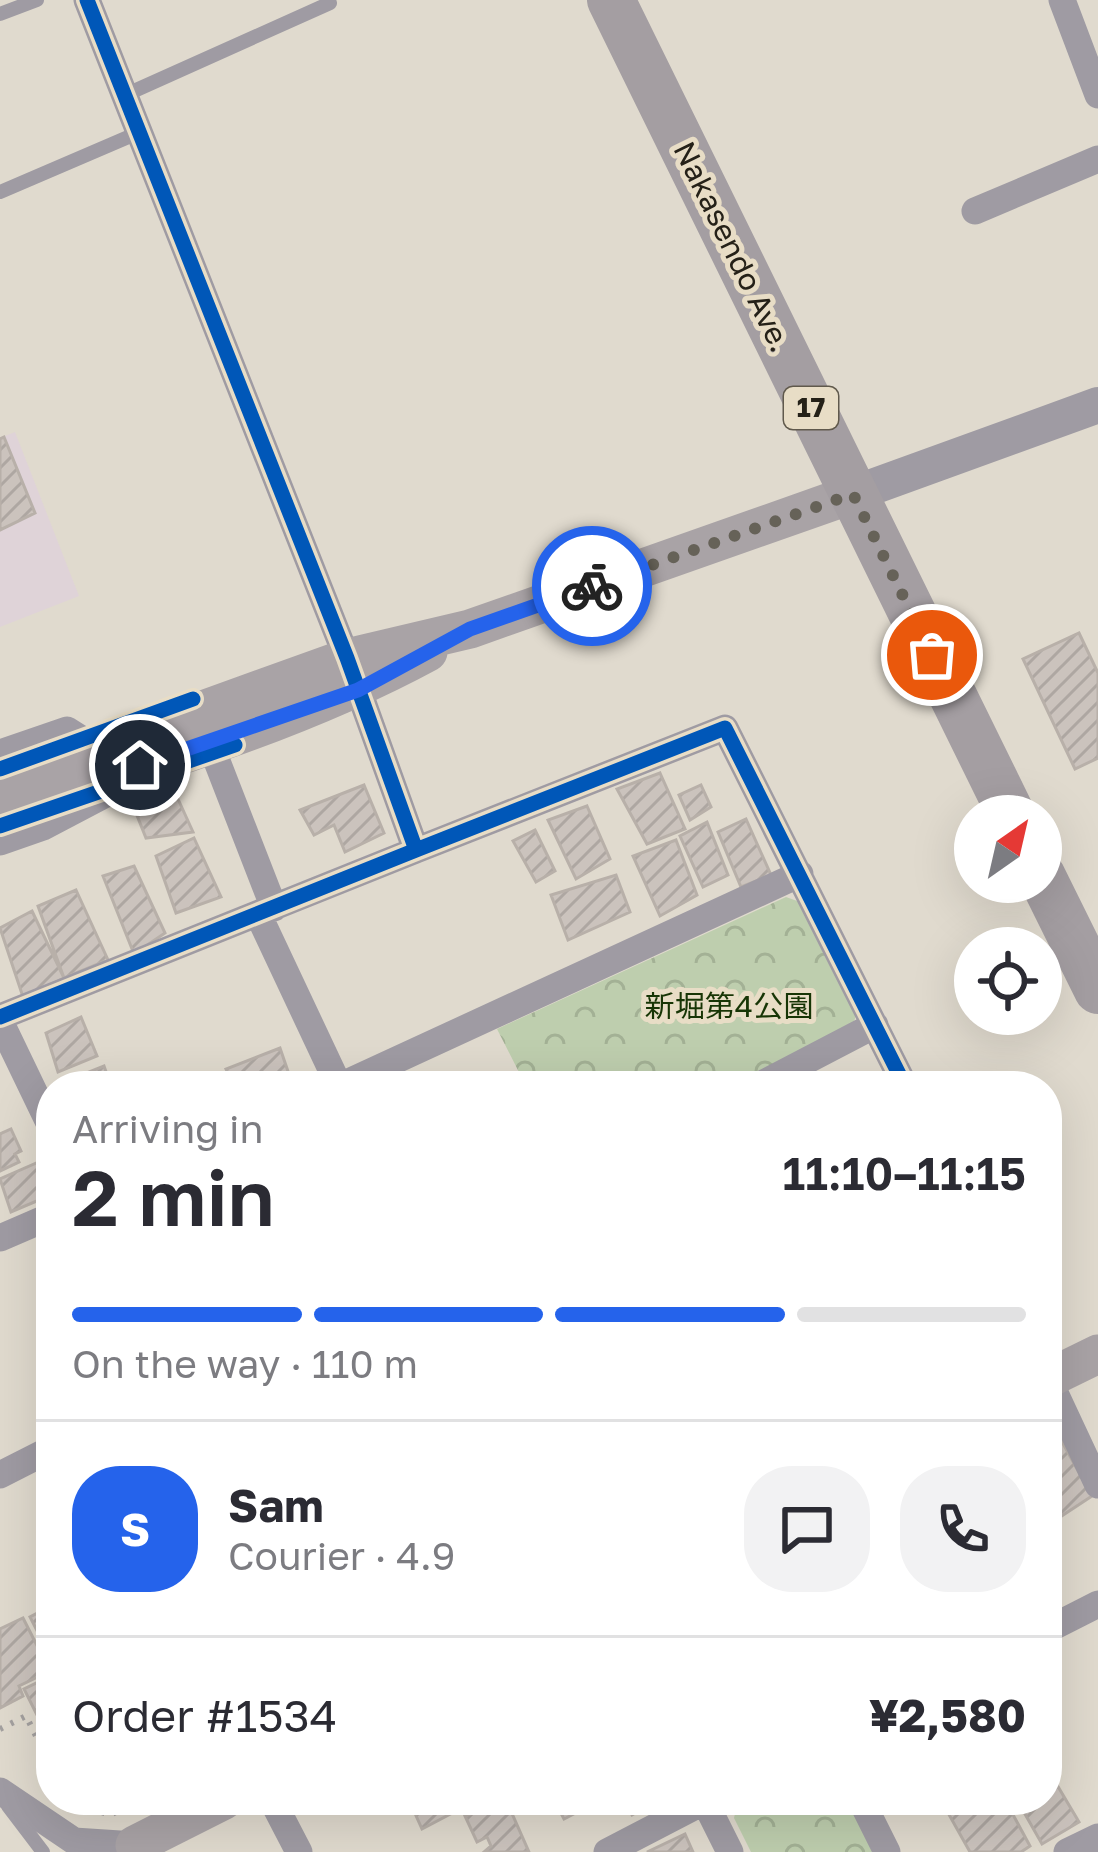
<!DOCTYPE html>
<meta charset="utf-8">
<style>
:root{--surface:#fff;--page:#f2f2f3;--text:#2b2b33;--muted:#7c7c81;--line:#e1e1e2;--accent:#2563eb}
body{margin:0;font-family:"Golos Text","Noto Sans JP",sans-serif;background:var(--page);color:var(--text);height:100vh;display:flex;flex-direction:column;font-size:45px;white-space:nowrap}
*{box-sizing:border-box;margin:0}
p{font-size:39px;color:var(--muted)}
.icon{flex:none;width:66px;height:66px;fill:none;stroke:currentColor;stroke-width:2;stroke-linecap:round;stroke-linejoin:round}
.map{position:relative;flex:1;overflow:hidden}
.drawer{position:absolute;left:36px;top:1071px;width:1026px;height:744px;display:flex;flex-direction:column;background:var(--surface);border-radius:48px;box-shadow:0 12px 48px #0002}
.drawer>*{flex:none}
.needle{width:78px;rotate:34deg}
.controls{position:absolute;left:954px;top:795px;display:grid;gap:24px}
.controls a{display:grid;place-items:center;width:108px;height:108px;border-radius:50%;background:var(--surface);box-shadow:0 12px 48px #0002;font-size:60px}
.pin{position:absolute;display:grid;place-items:center;width:102px;height:102px;color:#fff;margin:-51px;border:6px solid #fff;border-radius:50%;box-shadow:0 3px 12px #0007}
.courier{position:absolute;display:grid;place-items:center;width:120px;height:120px;margin:-60px;border:9px solid #2563eb;border-radius:50%;background:#fff;color:#222;box-shadow:0 3px 15px #0007}
.head em{font-style:normal;font-weight:600}
.head div{display:flex;flex-direction:column-reverse}
.head{display:flex;align-items:center;justify-content:space-between;height:204px;padding:0 36px}
h1{font-size:78px;font-weight:600;line-height:90px}
.bar{display:grid;grid-template-columns:repeat(4,1fr);gap:18px 12px;align-content:center;height:144px;padding:0 36px}
.bar i{height:15px;border-radius:9px;background:var(--line)}
.bar .on{background:var(--accent)}
.bar p{grid-column:span 4}
.line{display:flex;align-items:center;gap:30px;padding:0 36px;border-top:3px solid var(--line)}
.line div{flex:1}
.round{display:grid;place-items:center;flex:none;width:126px;height:126px;border-radius:48px;background:var(--page)}
.map>svg:first-child{display:block}
.commercial{fill:#dfd3d8}
.park{fill:url(#park-crowns)}
.building{fill:url(#building-hatch);stroke:#b8b0a9;stroke-width:3}
.lines{fill:none;stroke-linecap:round;stroke-linejoin:round}
.path{stroke:#a4a1a0;stroke-width:6;stroke-dasharray:3 9;stroke-linecap:butt}
.service{stroke:#9f9ba3;stroke-width:14}
.minor{stroke:#9f9ba3;stroke-width:27}
.tertiary{stroke:#9f9ba3;stroke-width:36}
.secondary{stroke:#a9a3a6;stroke-width:39}
.trunk{stroke:#a49ea2;stroke-width:48}
.cycleway-casing{stroke:#e8ddc6;stroke-width:22}
.cycleway{stroke:#0057b8;stroke-width:15}
.done{stroke:#666258;stroke-width:12;stroke-dasharray:0 21.6}
.route{stroke:#2563eb;stroke-width:15}
.labels{text-anchor:middle;stroke-width:10;stroke-linejoin:round;paint-order:stroke}
.shield{fill:#e8ddc6;stroke:#60594c;stroke-width:3}
.shield-label{font-size:27px;font-weight:bold;fill:#252118}
.street-label{font-size:30px;fill:#252118;stroke:#e8ddc6}
.park-label{font-size:30px;fill:#173505;stroke:#e8ddc6}
</style>
<div class="map">
<svg width="1098" height="1852" viewBox="0 0 1098 1852">
<defs>
<pattern id="park-crowns" width="20" height="18" patternUnits="userSpaceOnUse" patternTransform="scale(3)"><rect width="20" height="18" fill="#beceae"/><path d="M2 6a3 3 0 1 1 6 0M12 15a3 3 0 1 1 6 0" fill="none" stroke="#a3b195"/></pattern>
<pattern id="building-hatch" width="6" height="6" patternUnits="userSpaceOnUse" patternTransform="scale(3)"><rect width="6" height="6" fill="#cbc3bd"/><path d="M-1 1l2-2M0 6l6-6M5 7l2-2" fill="none" stroke="#aea7a2"/></pattern>
</defs>
<rect width="100%" height="100%" fill="#e0dace"/>
<!-- commercial -->
<path class="commercial" d="M15,432L79,596L0,627V438Z"/>
<!-- park -->
<path class="park" d="M786,897L800,902L856,1015L852,1029L741,1086H526L497,1029Z
M746,1800H851L878,1852H751L734,1818L737,1805Z"/>
<!-- building -->
<path class="building" d="M4,437L35,513L0,530V439Z
M1079,633L1098,673V758L1075,769L1023,659Z
M660,773L685,829L647,844L617,789Z
M364,785L384,833L345,852L334,825L314,835L300,810Z
M701,785L711,807L690,820L679,795Z
M173,788L193,832L146,838L134,808Z
M587,806L610,859L576,879L548,820Z
M746,819L771,875L741,887L718,832Z
M707,822L728,875L703,887L680,836Z
M535,830L555,871L536,882L513,841Z
M194,838L221,897L176,913L156,856Z
M676,840L697,895L660,916L633,856Z
M134,866L165,933L134,954L103,876Z
M616,875L630,912L568,940L551,895Z
M76,890L108,960L64,978L38,906Z
M32,911L64,978L23,997L0,928Z
M81,1017L97,1056L58,1072L46,1033Z
M280,1048L293,1086H234L226,1069Z
M104,1066L111,1086H72L69,1080Z
M11,1129L21,1151L15,1154L19,1162L0,1171V1134Z
M41,1161L44,1169L51,1168V1195L11,1212L0,1179Z
M1055,1429L1092,1496L1051,1523L1047,1433Z
M51,1606V1658L30,1617Z
M23,1618L50,1671L19,1686L23,1696L0,1708V1629Z
M51,1676V1713L39,1719L24,1689Z
M1047,1768L1079,1822L1042,1844L1017,1800H1047Z
M409,1800H448L454,1812L422,1829Z
M506,1800L529,1852H484L491,1846L487,1837L477,1842L465,1816Z
M554,1800H593L595,1803L564,1819Z
M624,1800H658L632,1815Z
M951,1800H1005L1030,1846L1021,1852H970L943,1804Z
M685,1834L693,1852H647Z"/>
<g class="lines">
<!-- path -->
<path class="path" d="M0,1729L26,1716L51,1766
M68,1800L110,1815L118,1811"/>
<!-- service -->
<path class="service" d="M0,14L37,0
M125,95L330,3
M0,192L140,132
M8,1806L43,1852"/>
<!-- minor -->
<path class="minor" d="M1062,0L1098,95
M975,211L1098,159
M206,733L274,908
M0,753L67,730L97,749L100,758
M0,842L43,827L121,786
M416,850L725,728L905,1086
M259,916L339,1086
M0,1017L416,850L347,658L87,0
M0,1021L51,1127
M340,1086L800,874
M758,1086L875,1025
M0,1238L51,1216
M1047,1376L1098,1485
M0,1475L51,1449
M1047,1630L1098,1604
M0,1791L74,1841L135,1845
M272,1800L299,1852
M704,1800L730,1852
M861,1800L887,1852
M607,1852L707,1800
M1067,1852L1098,1837"/>
<!-- tertiary -->
<path class="tertiary" d="M853,494L1098,405"/>
<!-- secondary -->
<path class="secondary" d="M0,791L56,763L347,658L470,629L853,494
M11,803C142,773 310,716 428,652
M1047,1379L1098,1354
M135,1845L224,1800"/>
<!-- trunk -->
<path class="trunk" d="M611,0L1012,816
M1041,875L1098,990"/>
<!-- cycleway casing -->
<g class="cycleway-casing">
<path id="cycleway" d="M0,769L193,699
M0,826L235,745
M416,850L725,728L905,1086
M0,1017L416,850L347,658L87,0"/>
</g>
<!-- cycleway -->
<use href="#cycleway" class="cycleway"/>
</g>
<g class="lines">
<!-- done -->
<path class="done" d="M592,586L853,494L932,655"/>
<!-- route -->
<path class="route" d="M140,765L358,690L470,629L592,586"/>
</g>
<g class="labels">
<!-- shield labels -->
<rect class="shield" x="784" y="387" width="54" height="42" rx="9"/>
<g class="shield-label">
<text x="811" y="417">17</text>
</g>
<!-- street labels -->
<g class="street-label">
<text transform="translate(732 247) rotate(64)" y="10">Nakasendo Ave.</text>
</g>
<!-- park labels -->
<g class="park-label">
<text x="729" y="1017">新堀第4公園</text>
</g>
</g>
</svg>
<div class="controls">
<a><svg class="needle" viewBox="-14 -14 28 28"><path d="M0-13l5 13h-10z" fill="#e53935"/><path d="M0 13l5-13h-10z" fill="#7c7c81"/></svg></a>
<a><svg class="icon" aria-label="locate" viewBox="0 0 24 24"><circle cx="12" cy="12" r="6"/><path d="M12 2v4M12 18v4M2 12h4M18 12h4"/></svg></a>
</div>
<div class="pin" style="left:932px;top:655px;background:#ea580c"><svg class="icon" aria-label="bag" viewBox="0 0 24 24"><path d="M5 8h14l-1 12H6zM9 8a3 3 0 0 1 6 0"/></svg></div>
<div class="pin" style="left:140px;top:765px;background:#1f2937"><svg class="icon" aria-label="home" viewBox="0 0 24 24"><path d="M3 11l9-7 9 7M6 9v11h12V9"/></svg></div>
<div class="courier" style="left:592px;top:586px"><svg class="icon" aria-label="bike" viewBox="0 0 24 24"><circle cx="6" cy="16" r="4"/><circle cx="18" cy="16" r="4"/><path d="M6 16l4-8h5l3 8M10 8l3 8H6M13 5h3"/></svg></div>
<section class="drawer">
<div class="head"><div><h1>2 min</h1><p>Arriving in</p></div><em>11:10–11:15</em></div>
<div class="bar"><i class="on"></i><i class="on"></i><i class="on"></i><i></i><p>On the way · 110 m</p></div>
<div class="line" style="height:216px"><b class="round" style="background:var(--accent);color:#fff">S</b><div><b>Sam</b><p>Courier · 4.9</p></div><a class="round"><svg class="icon" aria-label="chat" viewBox="0 0 24 24"><path d="M4 5h16v11H9l-5 4z"/></svg></a><a class="round"><svg class="icon" aria-label="phone" viewBox="0 0 24 24"><path d="M5 4h4l2 5-3 2q2 4 5 5l2-3 5 2v4C11 20 4 13 5 4z"/></svg></a></div>
<div class="line" style="height:156px"><div>Order #1534</div><b>¥2,580</b></div>
</section>
</div>
